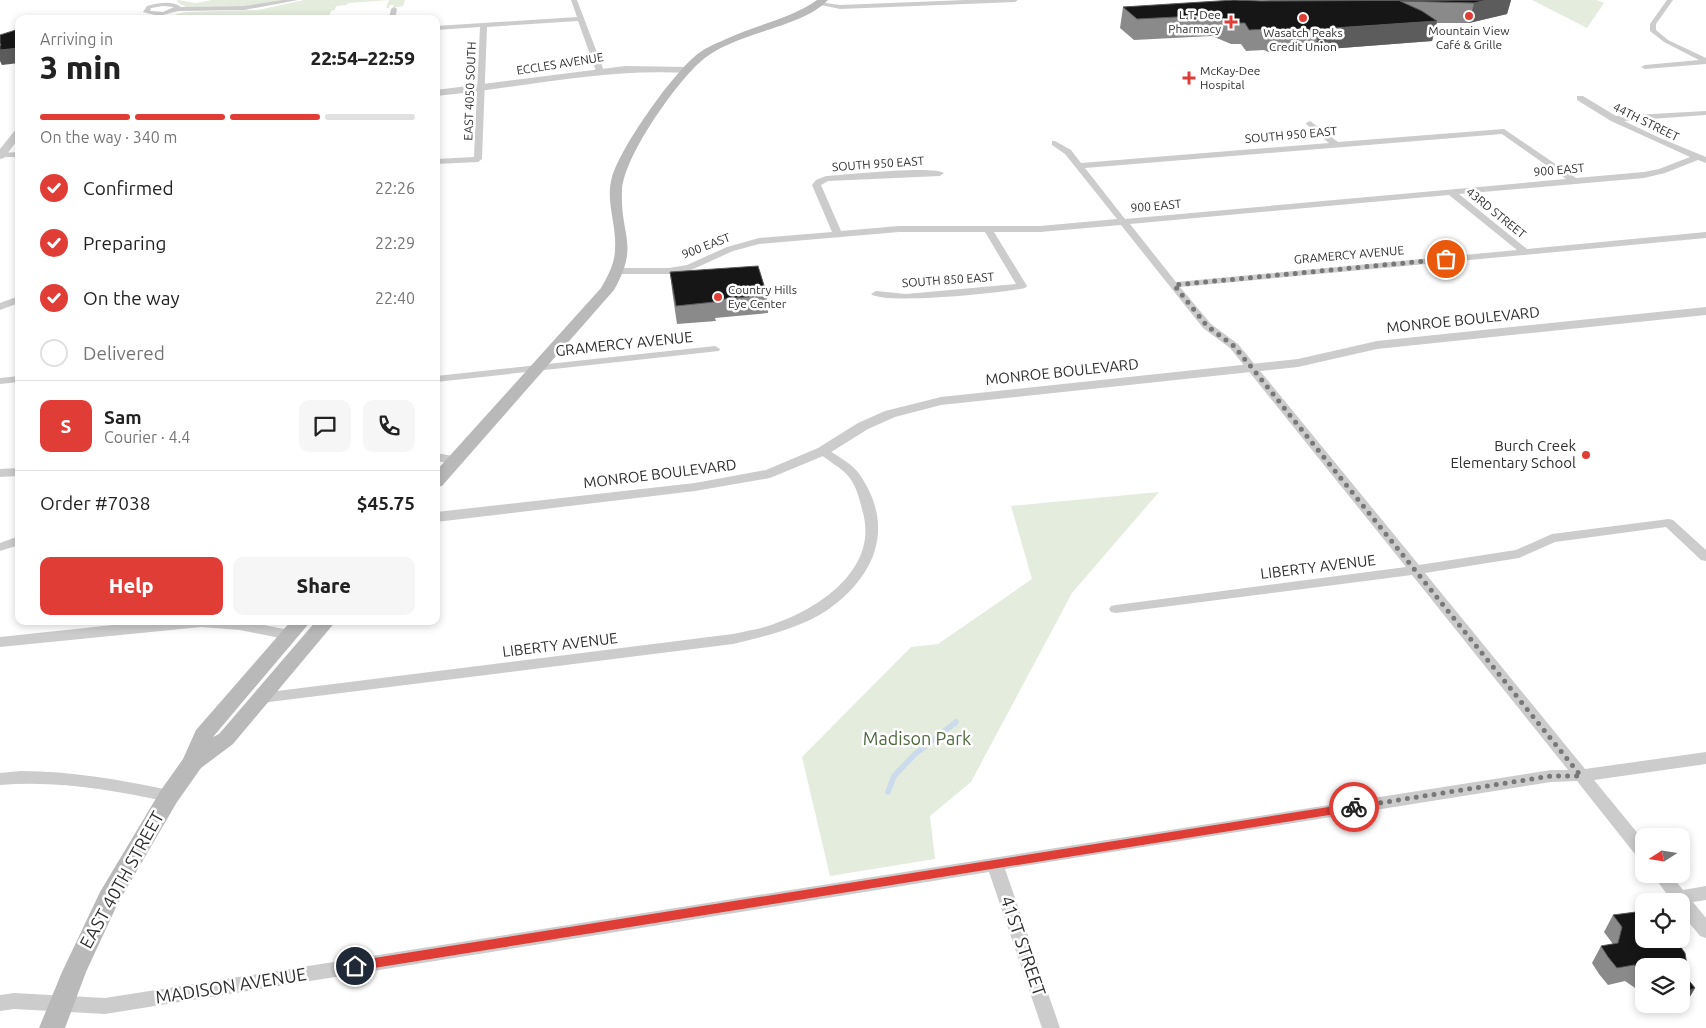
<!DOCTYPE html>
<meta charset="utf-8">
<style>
:root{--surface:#fff;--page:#f6f6f6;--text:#222;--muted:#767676;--line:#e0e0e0;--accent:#e13d37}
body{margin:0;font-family:Ubuntu,sans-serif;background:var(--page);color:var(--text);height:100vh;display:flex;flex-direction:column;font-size:19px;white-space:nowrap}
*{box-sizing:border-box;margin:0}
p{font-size:16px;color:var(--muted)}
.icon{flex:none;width:28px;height:28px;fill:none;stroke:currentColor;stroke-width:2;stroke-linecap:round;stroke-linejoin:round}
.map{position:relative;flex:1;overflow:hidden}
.drawer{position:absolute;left:15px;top:15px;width:425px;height:610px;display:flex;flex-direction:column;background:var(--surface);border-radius:10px;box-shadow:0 2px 8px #0003}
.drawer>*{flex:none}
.needle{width:32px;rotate:258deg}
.buttons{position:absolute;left:1635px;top:828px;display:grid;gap:10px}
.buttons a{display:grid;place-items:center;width:55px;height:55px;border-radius:10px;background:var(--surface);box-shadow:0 2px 8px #0003;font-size:25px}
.pin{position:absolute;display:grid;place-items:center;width:42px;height:42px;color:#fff;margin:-21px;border:2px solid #fff;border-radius:50%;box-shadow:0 1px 5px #0007}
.courier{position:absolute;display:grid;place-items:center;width:50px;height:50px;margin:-25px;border:4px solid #e13d37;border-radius:50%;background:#fff;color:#222;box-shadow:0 1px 6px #0007}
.headline em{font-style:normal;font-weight:800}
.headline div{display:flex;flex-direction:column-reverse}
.headline{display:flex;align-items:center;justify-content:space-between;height:85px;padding:0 25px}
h1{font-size:32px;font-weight:800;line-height:38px}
.bar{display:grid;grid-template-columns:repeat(4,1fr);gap:8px 5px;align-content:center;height:60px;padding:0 25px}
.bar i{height:6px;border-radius:4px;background:var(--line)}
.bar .on{background:var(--accent)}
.bar p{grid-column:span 4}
.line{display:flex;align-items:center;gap:12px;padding:0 25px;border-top:1px solid var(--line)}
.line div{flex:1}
.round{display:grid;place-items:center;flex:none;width:52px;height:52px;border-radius:10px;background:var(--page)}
ol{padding:0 25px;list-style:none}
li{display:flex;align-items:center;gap:15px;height:55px}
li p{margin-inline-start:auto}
li .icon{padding:5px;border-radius:50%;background:var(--accent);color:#fff;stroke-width:4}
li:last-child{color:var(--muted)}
li i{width:28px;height:28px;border:2px solid var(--line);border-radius:50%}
.button{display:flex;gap:10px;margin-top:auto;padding:10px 25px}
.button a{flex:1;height:58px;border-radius:10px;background:var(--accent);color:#fff;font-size:20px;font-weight:800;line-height:58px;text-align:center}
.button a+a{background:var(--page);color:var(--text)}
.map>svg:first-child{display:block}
.green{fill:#e4ecde}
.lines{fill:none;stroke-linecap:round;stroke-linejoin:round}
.stream{stroke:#cbdbeb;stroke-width:5.5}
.minor{fill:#ccc;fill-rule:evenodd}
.tertiary{fill:#ccc;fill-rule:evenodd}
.secondary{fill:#b9b9b9;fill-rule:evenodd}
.wall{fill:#8a8a8a}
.shaded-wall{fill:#5c5c5c}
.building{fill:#161616;stroke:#5c5c5c}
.route{fill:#e13d37}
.done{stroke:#787878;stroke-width:5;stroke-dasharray:0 9}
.poi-dot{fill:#e13d37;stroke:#fff;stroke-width:2}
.labels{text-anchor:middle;stroke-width:5;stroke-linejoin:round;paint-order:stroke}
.far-poi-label{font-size:12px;fill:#2f2f2f;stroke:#fff}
.far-street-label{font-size:12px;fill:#2f2f2f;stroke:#fff}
.street-label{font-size:15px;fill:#2f2f2f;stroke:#fff}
.poi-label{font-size:15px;fill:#2f2f2f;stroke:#fff;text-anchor:end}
.near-park-label{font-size:18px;fill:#4e6a3e;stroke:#fff}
.near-street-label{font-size:18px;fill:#2f2f2f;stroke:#fff}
</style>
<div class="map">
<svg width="1706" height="1028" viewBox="0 0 1706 1028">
<rect width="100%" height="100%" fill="#fff"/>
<!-- green -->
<path class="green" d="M178,0L196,3L212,0H288L247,6L186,7L177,2Z
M304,0H405L403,6L393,8L394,5H390L389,8H386L389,0L349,3L346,5L336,6L335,10L331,11L328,19L174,18L176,14L186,12L258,10Z
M1532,0H1597L1604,3L1587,28Z
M1159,492L1072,593L971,782L930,816L935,859L830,876L802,757L911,647L938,644L1032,579L1011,506Z"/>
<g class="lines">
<!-- stream -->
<path class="stream" d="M888,792L894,776L915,754L956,722"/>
<!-- minor -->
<path class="minor" d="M283,0H298L244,10L178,11L159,16L143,12L147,6C158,3 172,0 181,7L244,6ZM163,6L174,7L163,12L150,11L151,8Z
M571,0H577L604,71L603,73L596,71L578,21L487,27L482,159L478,162L436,164V159L474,157L480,27L436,30V26L577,17Z
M966,0H1018L1015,2L840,9L816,4L819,2L840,5Z
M1667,0H1673L1656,24V30L1668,40L1706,58V64L1645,69L1641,67L1645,65L1699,60L1664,42L1650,31V24Z
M394,7L397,9L395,19H389L391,9Z
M1577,96H1583L1616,116L1706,111V115L1624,121L1660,138L1706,157V163L1698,160L1665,173L1644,178L1459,194L1527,249L1706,232V238L1180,287L1211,324L1238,344L1419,565L1516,550L1552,534L1669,519L1673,520L1706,550V561L1701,560L1666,527L1555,542L1519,558L1425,573L1585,769L1706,752V764L1594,780L1644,841V859L1638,858L1577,781L1551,782L1005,869L1060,1028H1042L989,872L105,1014L14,1009L0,1011V995L14,993L105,998L1551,770H1568L1412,575L1116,613L1111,612L1109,609L1111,606L1116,605L1406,567L1230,348L1203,328L1121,225L1040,232H994L1027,286L1025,288C1004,293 884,305 871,294L876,291L906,294L1016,284L985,232H899L759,244L733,251L689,271L669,274H618L613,271L618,268H669L687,265L727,247L759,238L832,232L812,185L816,180L826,176C844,175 934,165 944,173L940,176L828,181L821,185L841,231L899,226H1040L1117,219L1065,154L1052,145V141H1055L1071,150L1081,163L1329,143L1307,125L1306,123L1310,121L1338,142L1504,129L1576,178L1644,172L1659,169L1690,157L1611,121L1577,100ZM1502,134L1566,179L1125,219L1085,168ZM1449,195L1517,250L1176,282L1130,224Z
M19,152V157H0V153Z
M19,296V303L0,310V303Z
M715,346L720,349L719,351L436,382V376Z
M19,376V382L0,384V378Z
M823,447L827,449C837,456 853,464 860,475C896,528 875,577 826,611C798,629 765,636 733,644L261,703L256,702L254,698L256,694L261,693L733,634C746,631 761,629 774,624C820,608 878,569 863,513C860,501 857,487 849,477C842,468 828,461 819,453L817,451Z
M436,453L459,457L461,460L455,464L436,461Z
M19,468V476L0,477V469Z
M19,536V545L0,551V543Z
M151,621H244L289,630L294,632L296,635L294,638L289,640L240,630L201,627L0,647V637Z
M21,771C72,771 120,780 169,790L175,792L177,796L175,800L169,802C113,790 58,780 0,785V773Z
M1652,874H1670L1683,890L1706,886V900L1693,902L1706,918V938L1700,936L1681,913V901H1672Z"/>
<!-- tertiary -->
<path class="tertiary" d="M625,66L688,67L692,70L688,73C603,68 521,88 436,96V90Z
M19,128V138L4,158L0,159V149L16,129Z
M1706,307V315L1377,349L1298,367L941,405L895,417L868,429L828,454L770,478L695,491L436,522V512L695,483L766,470L818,448L858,423L885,411L941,397L1298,359L1377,341Z"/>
<!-- secondary -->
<path class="secondary" d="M817,0H828C801,29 732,32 699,63C674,86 623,158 622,191C620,236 640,244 614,290L442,486L436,487V471L601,288C608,276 615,263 615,249C617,225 605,201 612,177C621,147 669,79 693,58C702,49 715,44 726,39C756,25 790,19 817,0Z
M291,621H311L213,737L219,734L316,621H336L233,744L201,768L177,802L118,903L86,972L65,1028H39L62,972L100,892L161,790L183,759L196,730Z"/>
</g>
<!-- wall -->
<path class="wall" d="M1271,0H1511L1507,14L1469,23H1437L1432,41L1315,50L1268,52L1264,50L1246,51L1241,44H1231L1212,36L1134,40L1120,28L1123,7Z
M670,272L767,295L768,313L715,318L716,321L677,324L672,290Z
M1636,912L1644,922V939H1675L1685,953L1687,965L1682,972L1695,988L1685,1005L1674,1009H1661L1657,1004H1681V966H1644V992L1638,990L1625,981L1608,985L1599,974L1592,963L1601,946L1613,944L1604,932L1613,915Z"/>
<!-- shaded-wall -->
<path class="shaded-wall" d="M1487,0H1511L1507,14L1469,23L1474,3Z
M1437,21L1432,41L1315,50L1319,29Z
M19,48V63L2,65L0,61V50Z
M1695,988L1685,1005L1674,1009L1677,1004H1681V997L1684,993Z"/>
<!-- building -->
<path class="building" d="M1234,0L1262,1L1487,0L1474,3L1400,1L1422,11L1437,21L1319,29L1272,31L1268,29L1249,30L1245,23H1234L1215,15L1137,19L1123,7Z
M19,29V48L0,50V46L1,44H0V35Z
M758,266L767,295L714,300V302L676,306L670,272Z
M1636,912L1644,922V939H1675L1685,953L1687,965L1682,972L1695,988L1684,993H1681V966H1644V971L1634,965L1617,968L1608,957L1601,946L1618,943L1622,927L1613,915Z"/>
<!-- route -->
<path class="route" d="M1354,803L1359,807L1354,811L355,971L351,969L349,966L351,963L355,961Z"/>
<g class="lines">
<!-- done -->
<path class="done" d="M1354,807L1551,776H1581L1252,368L1234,346L1207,326L1174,285L1446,259"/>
</g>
<!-- markers -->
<g class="poi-dot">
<circle cx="1469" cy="16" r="5"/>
<circle cx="1303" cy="18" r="5"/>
<path d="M1228.5 14.5h5v5h5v5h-5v5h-5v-5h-5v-5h5z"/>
<path d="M1186.5 70.5h5v5h5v5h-5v5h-5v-5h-5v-5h5z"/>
<circle cx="718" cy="297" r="5"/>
<circle cx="1586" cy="455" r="5"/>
</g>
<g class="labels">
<!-- far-poi labels -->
<g class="far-poi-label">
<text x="1221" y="19" text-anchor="end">L.T. Dee<tspan x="1221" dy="14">Pharmacy</tspan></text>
<text x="1469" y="35">Mountain View<tspan x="1469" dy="14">Café &amp; Grille</tspan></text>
<text x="1303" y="37">Wasatch Peaks<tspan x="1303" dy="14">Credit Union</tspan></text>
<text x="1200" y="75" text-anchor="start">McKay-Dee<tspan x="1200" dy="14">Hospital</tspan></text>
<text x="728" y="294" text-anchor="start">Country Hills<tspan x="728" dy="14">Eye Center</tspan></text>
</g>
<!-- far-street labels -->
<g class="far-street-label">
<text transform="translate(560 64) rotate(-9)" y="4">ECCLES AVENUE</text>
<text transform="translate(470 91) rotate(-88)" y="4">EAST 4050 SOUTH</text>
<text transform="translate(1646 122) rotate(26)" y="4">44TH STREET</text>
<text transform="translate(1291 135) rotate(-5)" y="4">SOUTH 950 EAST</text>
<text transform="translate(878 164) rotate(-4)" y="4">SOUTH 950 EAST</text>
<text transform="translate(1559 170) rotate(-5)" y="4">900 EAST</text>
<text transform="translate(1156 206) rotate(-5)" y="4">900 EAST</text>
<text transform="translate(1496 213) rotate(39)" y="4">43RD STREET</text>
<text transform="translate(706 246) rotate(-21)" y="4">900 EAST</text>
<text transform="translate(1349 255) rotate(-5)" y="4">GRAMERCY AVENUE</text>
<text transform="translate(948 280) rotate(-4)" y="4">SOUTH 850 EAST</text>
</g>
<!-- street labels -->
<g class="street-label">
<text transform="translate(1463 320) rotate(-6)" y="5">MONROE BOULEVARD</text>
<text transform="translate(624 344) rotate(-6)" y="5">GRAMERCY AVENUE</text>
<text transform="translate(1062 372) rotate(-6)" y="5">MONROE BOULEVARD</text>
<text transform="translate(660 474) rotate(-7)" y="5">MONROE BOULEVARD</text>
<text transform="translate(1318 567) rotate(-7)" y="5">LIBERTY AVENUE</text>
<text transform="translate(560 645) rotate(-7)" y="5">LIBERTY AVENUE</text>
</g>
<!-- poi labels -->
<g class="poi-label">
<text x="1576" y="451">Burch Creek<tspan x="1576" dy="17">Elementary School</tspan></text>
</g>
<!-- near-park labels -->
<g class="near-park-label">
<text x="917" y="745">Madison Park</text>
</g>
<!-- near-street labels -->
<g class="near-street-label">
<text transform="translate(122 880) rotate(-61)" y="6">EAST 40TH STREET</text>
<text transform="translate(1023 946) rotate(71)" y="6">41ST STREET</text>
<text transform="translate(231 986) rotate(-9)" y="6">MADISON AVENUE</text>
</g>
</g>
</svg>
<div class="buttons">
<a><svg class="needle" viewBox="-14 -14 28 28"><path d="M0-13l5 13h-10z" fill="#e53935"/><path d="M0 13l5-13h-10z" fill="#767676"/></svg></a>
<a><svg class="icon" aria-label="locate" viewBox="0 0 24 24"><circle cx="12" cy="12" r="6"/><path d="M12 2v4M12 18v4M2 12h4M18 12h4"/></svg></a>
<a><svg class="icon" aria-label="layers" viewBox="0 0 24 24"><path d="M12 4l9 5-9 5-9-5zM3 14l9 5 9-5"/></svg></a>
</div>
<div class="pin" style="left:1446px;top:259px;background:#ea580c"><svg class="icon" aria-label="bag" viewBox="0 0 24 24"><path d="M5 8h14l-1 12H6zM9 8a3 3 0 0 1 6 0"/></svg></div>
<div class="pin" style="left:355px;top:966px;background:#1f2937"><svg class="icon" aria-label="home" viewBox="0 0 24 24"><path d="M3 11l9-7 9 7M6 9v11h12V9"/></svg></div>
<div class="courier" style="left:1354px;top:807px"><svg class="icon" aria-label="bike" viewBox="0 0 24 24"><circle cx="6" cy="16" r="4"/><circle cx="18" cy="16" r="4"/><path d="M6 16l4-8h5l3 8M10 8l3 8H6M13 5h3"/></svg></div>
<section class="drawer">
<div class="headline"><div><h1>3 min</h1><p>Arriving in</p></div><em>22:54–22:59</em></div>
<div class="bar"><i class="on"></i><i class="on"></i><i class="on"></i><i></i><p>On the way · 340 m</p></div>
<ol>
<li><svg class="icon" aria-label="check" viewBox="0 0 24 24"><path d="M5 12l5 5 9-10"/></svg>Confirmed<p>22:26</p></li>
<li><svg class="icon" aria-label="check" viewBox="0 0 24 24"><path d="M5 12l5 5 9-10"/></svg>Preparing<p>22:29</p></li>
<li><svg class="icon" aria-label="check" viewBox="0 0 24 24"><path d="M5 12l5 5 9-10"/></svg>On the way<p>22:40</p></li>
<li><i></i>Delivered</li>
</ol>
<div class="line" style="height:90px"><b class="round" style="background:var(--accent);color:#fff">S</b><div><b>Sam</b><p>Courier · 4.4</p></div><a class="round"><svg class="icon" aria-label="chat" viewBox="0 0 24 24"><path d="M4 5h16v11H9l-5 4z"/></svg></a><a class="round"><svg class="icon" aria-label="phone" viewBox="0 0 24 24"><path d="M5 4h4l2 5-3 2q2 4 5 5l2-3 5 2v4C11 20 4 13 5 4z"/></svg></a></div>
<div class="line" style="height:65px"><div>Order #7038</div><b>$45.75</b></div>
<div class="button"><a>Help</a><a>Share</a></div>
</section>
</div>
